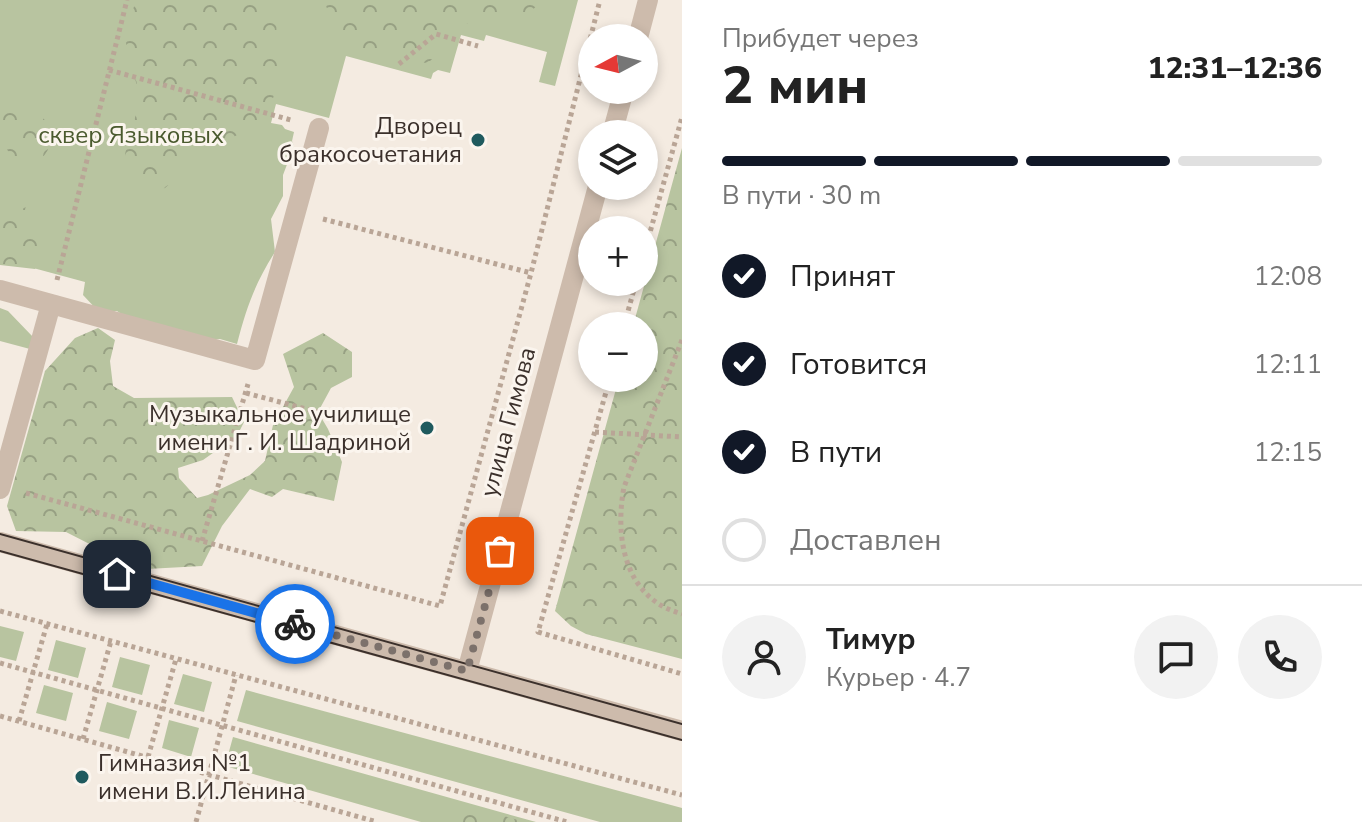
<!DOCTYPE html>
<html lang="ru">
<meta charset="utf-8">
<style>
:root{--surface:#fff;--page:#f2f2f2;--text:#222;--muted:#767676;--line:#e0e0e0;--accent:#111827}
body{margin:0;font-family:"Nunito Sans",sans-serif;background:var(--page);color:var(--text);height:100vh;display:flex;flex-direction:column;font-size:30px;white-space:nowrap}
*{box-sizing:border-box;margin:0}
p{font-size:26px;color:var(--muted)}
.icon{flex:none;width:44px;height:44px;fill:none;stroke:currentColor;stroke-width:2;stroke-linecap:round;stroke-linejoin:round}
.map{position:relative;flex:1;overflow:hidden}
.details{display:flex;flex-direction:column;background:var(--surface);width:680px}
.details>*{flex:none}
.needle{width:52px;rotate:263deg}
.buttons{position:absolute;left:578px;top:24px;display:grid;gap:16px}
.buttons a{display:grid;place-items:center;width:80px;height:80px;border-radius:50%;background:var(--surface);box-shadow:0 4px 12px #0003;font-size:40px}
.pin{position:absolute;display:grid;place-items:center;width:68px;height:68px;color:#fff;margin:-34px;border-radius:16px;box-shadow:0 4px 12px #0006}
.courier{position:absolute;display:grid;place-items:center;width:80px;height:80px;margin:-40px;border:6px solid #1a73e8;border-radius:50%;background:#fff;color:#222;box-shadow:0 2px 10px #0007}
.headline em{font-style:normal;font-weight:800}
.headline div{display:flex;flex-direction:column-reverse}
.headline{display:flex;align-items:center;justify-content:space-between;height:136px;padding:0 40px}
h1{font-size:52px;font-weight:800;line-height:60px}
.bar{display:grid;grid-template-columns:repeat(4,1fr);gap:12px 8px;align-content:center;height:96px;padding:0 40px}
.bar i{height:10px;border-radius:6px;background:var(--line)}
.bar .on{background:var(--accent)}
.bar p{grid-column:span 4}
.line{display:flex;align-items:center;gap:20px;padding:0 40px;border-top:2px solid var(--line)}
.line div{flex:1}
.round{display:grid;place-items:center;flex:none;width:84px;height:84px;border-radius:42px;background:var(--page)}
ol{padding:0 40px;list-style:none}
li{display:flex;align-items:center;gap:24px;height:88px}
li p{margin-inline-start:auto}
li .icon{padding:8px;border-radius:50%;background:var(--accent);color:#fff;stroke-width:4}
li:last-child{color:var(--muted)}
li i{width:44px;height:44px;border:4px solid var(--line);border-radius:50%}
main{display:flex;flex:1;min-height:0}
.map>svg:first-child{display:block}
.green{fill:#b8c4a0}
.forest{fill:url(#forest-crowns)}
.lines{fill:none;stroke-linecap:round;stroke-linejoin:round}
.path{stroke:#b9a596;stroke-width:5;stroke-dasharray:4 4;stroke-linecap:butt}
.minor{stroke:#cdbbac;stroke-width:20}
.tram{stroke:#3b302b;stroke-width:2}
.done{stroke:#7c716b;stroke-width:8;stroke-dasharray:0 14.4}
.route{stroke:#1a73e8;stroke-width:10}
.poi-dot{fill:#1f5a5e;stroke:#fbf5ee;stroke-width:3}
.labels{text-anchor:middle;stroke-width:6;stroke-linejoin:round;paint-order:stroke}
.poi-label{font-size:24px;fill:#3b302b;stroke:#fbf5ee;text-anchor:end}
.park-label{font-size:24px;fill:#4a5a2e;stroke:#fbf5ee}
.street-label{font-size:24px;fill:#3b302b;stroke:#fbf5ee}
</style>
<main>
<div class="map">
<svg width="682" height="822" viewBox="0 0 682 822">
<defs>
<pattern id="forest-crowns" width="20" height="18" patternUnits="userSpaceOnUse" patternTransform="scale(2)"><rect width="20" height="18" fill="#b8c4a0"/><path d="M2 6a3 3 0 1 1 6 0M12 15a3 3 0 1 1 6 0" fill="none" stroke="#97a083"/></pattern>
</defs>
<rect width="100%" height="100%" fill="#f4ebe1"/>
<!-- green -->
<path class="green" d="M0,0H578L555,86L539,82L547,52L486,35L484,41L461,35L450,73L438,70L433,73L431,79L346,56L329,118L276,104L271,123L282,125L285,129L294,132L292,141L294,146L283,175V196L271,219L275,252C255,283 246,309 237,344L220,339L203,341L132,322L117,311L99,312L83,295L85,282L0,259Z
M0,308L8,311L33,337L30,349L0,341Z
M0,626L24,632L16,661L0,657Z
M56,640L86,648L78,678L48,670Z
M120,657L150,665L142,695L112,687Z
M183,674L212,682L204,712L174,704Z
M44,685L73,693L66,721L36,713Z
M246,690L682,808V822H600L237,721Z
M107,702L137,711L129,739L99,731Z
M169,720L199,728L191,757L162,748Z
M233,737L536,822H421L225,766Z"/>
<!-- forest -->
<path class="forest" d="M136,0H281L279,4L276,34L280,72L271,106L258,127L200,150L174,180L165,188L157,190L147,189L138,185L129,176L126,168L125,154L139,103L140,94L129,61L126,46L127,29Z
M325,0H539C534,21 496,16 478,20C471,22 461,25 455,29C445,37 437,59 428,62C415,67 362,50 350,42C337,33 327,15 325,0Z
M21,107L44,119L53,137C46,157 43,161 22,164C1,148 0,139 0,113L5,109Z
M682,148V659L586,634L571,626L555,611L619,378H644V326H633Z
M27,207L44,253L35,269L0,265V210L4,214Z
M98,328L115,340L110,361L113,386L134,398L232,397L244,422L237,436L203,460L178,468L179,478L197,498L208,495L250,475L265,461L273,425L294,387L283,354L323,333L352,352V377L331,388L318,412L328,429L342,462L334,501L283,489L272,497L250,489L222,526L202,566L147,569L113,556L66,532L16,531L7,506L45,371L75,338Z
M453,804H461L525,822H439C437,812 443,806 453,804Z"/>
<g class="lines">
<!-- path -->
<path class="path" d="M399,64L436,34L478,46
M109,70L291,120
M323,219L531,273
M644,254L682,117
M57,280L127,0
M624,326L636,282
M682,340L624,487C616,529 621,584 664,607C670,610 676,612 682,614
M610,378L538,632L682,674
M246,393L325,414
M595,432L682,437
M26,493L440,606L531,273L600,0
M202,541L248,384
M0,611L682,795
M0,663L567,822
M0,716L377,822
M19,721L47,624
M83,739L111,641
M148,757L176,659
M196,822L236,675"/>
<!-- minor -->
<path class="minor" d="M638,38L648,0
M612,134L624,90
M0,290L255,360L319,128
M0,489L51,304
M0,542L682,731
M467,671L598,186"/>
<!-- tram -->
<path class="tram" d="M0,534L682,724
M0,551L682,740"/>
</g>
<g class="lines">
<!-- done -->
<path class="done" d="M295,624L467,671L500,551"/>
<!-- route -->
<path class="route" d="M117,574L295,624"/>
</g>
<!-- markers -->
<g class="poi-dot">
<circle cx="478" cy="140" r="8"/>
<circle cx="427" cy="428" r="8"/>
<circle cx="82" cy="777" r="8"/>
</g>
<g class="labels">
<!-- poi labels -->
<g class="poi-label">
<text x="462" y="134">Дворец<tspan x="462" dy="28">бракосочетания</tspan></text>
<text x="411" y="422">Музыкальное училище<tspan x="411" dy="28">имени Г. И. Шадриной</tspan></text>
<text x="98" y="771" text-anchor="start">Гимназия №1<tspan x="98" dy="28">имени В.И.Ленина</tspan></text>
</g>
<!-- park labels -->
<g class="park-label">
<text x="131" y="143">сквер Языковых</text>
</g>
<!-- street labels -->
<g class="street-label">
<text transform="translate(508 422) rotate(-75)" y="8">улица Гимова</text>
</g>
</g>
</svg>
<div class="buttons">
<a><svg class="needle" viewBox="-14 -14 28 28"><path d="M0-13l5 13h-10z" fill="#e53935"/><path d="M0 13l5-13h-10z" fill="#767676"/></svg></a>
<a><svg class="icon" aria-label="layers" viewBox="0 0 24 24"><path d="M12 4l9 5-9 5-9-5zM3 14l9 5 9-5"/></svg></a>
<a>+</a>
<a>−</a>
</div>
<div class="pin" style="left:500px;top:551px;background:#ea580c"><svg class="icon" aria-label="bag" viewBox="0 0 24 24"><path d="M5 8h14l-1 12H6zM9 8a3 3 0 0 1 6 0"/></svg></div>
<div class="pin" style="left:117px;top:574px;background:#1f2937"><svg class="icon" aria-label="home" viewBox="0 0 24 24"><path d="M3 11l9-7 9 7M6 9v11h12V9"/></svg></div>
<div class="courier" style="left:295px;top:624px"><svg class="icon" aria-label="bike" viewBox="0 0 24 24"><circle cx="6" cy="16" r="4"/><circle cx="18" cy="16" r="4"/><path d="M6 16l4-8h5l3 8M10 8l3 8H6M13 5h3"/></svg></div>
</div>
<section class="details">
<div class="headline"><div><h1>2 мин</h1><p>Прибудет через</p></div><em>12:31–12:36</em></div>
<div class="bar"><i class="on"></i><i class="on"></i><i class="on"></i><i></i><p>В пути · 30 m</p></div>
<ol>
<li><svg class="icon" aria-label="check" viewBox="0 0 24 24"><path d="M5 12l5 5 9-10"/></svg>Принят<p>12:08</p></li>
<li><svg class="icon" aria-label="check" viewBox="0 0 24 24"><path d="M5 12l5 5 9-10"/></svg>Готовится<p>12:11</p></li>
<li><svg class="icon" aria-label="check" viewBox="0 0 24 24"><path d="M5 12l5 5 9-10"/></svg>В пути<p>12:15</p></li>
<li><i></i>Доставлен</li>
</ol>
<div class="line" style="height:144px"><a class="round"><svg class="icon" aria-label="person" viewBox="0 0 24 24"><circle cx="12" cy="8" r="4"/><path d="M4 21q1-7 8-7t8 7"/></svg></a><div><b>Тимур</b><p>Курьер · 4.7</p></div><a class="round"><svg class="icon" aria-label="chat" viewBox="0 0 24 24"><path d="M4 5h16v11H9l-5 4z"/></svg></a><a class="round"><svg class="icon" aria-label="phone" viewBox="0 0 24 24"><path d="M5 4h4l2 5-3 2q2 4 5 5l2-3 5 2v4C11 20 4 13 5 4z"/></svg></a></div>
</section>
</main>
